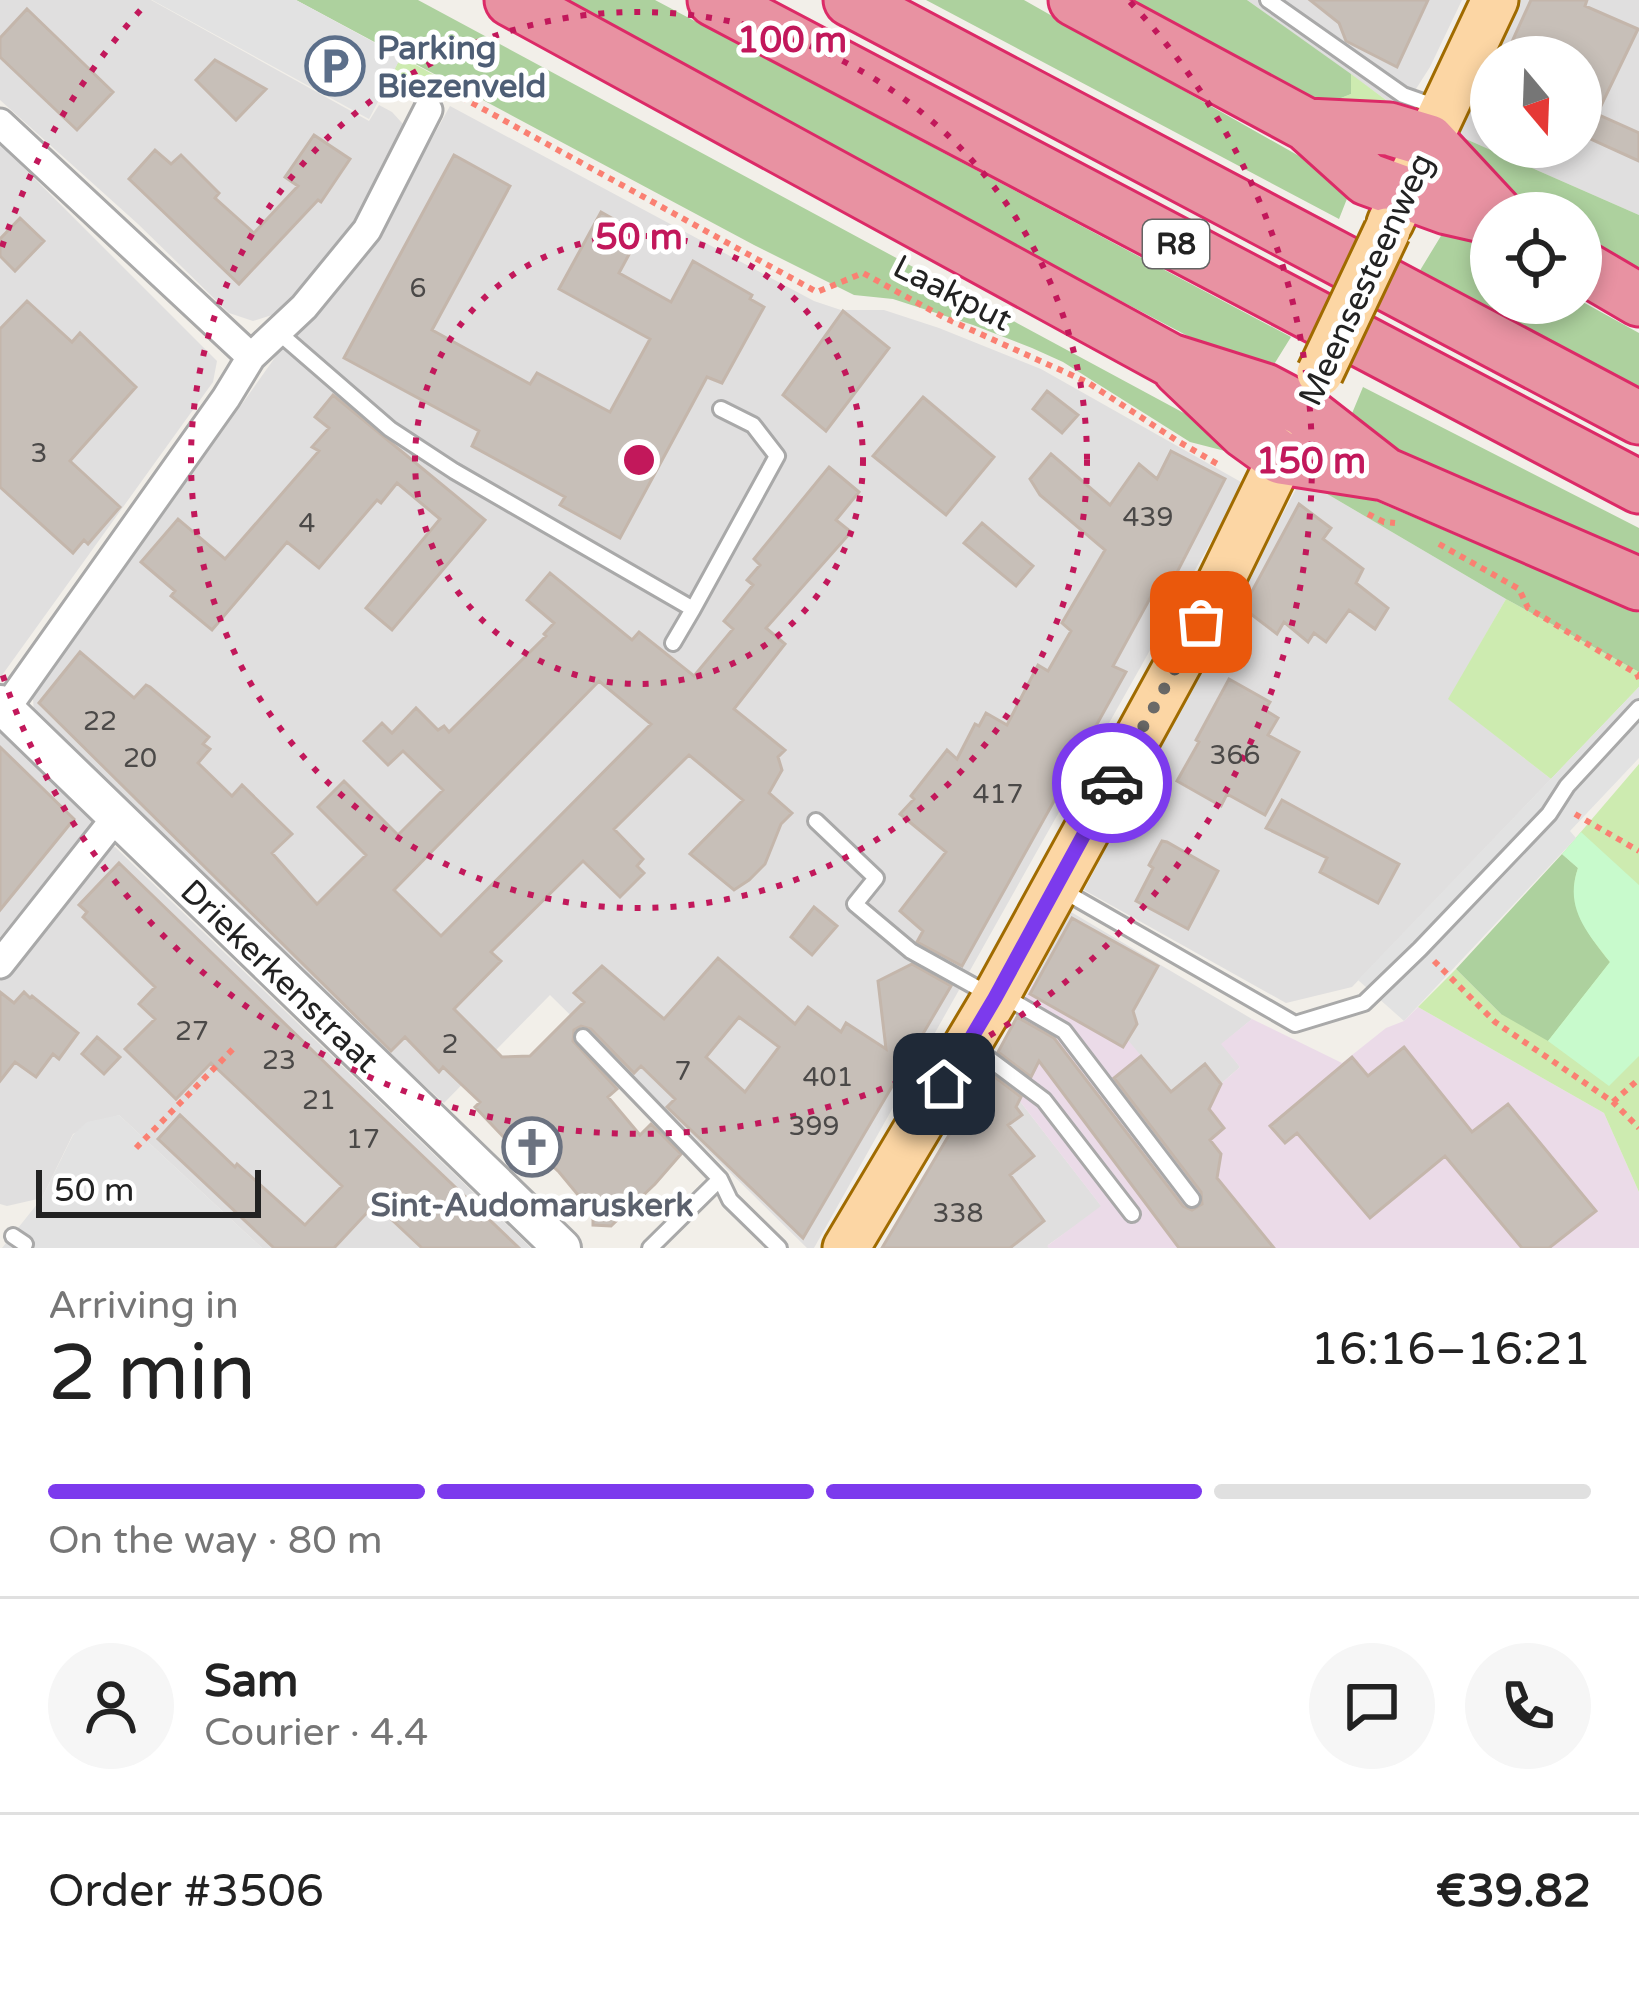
<!DOCTYPE html>
<meta charset="utf-8">
<style>
:root{--surface:#fff;--page:#f6f6f6;--text:#222;--muted:#767676;--line:#e0e0e0;--accent:#7c3aed}
body{margin:0;font-family:"Varela Round",sans-serif;background:var(--page);color:var(--text);height:100vh;display:flex;flex-direction:column;font-size:45px;white-space:nowrap}
*{box-sizing:border-box;margin:0}
p{font-size:39px;color:var(--muted)}
.icon{flex:none;width:66px;height:66px;fill:none;stroke:currentColor;stroke-width:2;stroke-linecap:round;stroke-linejoin:round}
.map{position:relative;height:1248px;overflow:hidden}
.panel{display:flex;flex-direction:column;background:var(--surface);flex:1}
.panel>*{flex:none}
.needle{width:78px;rotate:161deg}
.tools{position:absolute;left:1470px;top:36px;display:grid;gap:24px}
.tools a{display:grid;place-items:center;width:132px;height:132px;border-radius:50%;background:var(--surface);box-shadow:0 6px 18px #0003;font-size:60px}
.scale{position:absolute;left:36px;bottom:30px;width:225px;box-sizing:border-box;padding-left:12px;border:6px solid #222;border-top:0;font-size:33px;line-height:42px;white-space:nowrap;color:#222;-webkit-text-stroke:9px #fff;paint-order:stroke}
.pin{position:absolute;display:grid;place-items:center;width:102px;height:102px;color:#fff;margin:-51px;border-radius:24px;box-shadow:0 6px 18px #0006}
.courier{position:absolute;display:grid;place-items:center;width:120px;height:120px;margin:-60px;border:9px solid #7c3aed;border-radius:50%;background:#fff;color:#222;box-shadow:0 3px 15px #0007}
.overview em{font-style:normal;font-weight:600}
.overview div{display:flex;flex-direction:column-reverse}
.overview{display:flex;align-items:center;justify-content:space-between;height:204px;padding:0 48px}
h1{font-size:78px;font-weight:600;line-height:90px}
.bar{display:grid;grid-template-columns:repeat(4,1fr);gap:18px 12px;align-content:center;height:144px;padding:0 48px}
.bar i{height:15px;border-radius:9px;background:var(--line)}
.bar .current{background:var(--accent)}
.bar p{grid-column:span 4}
.line{display:flex;align-items:center;gap:30px;padding:0 48px;border-top:3px solid var(--line)}
.line div{flex:1}
.round{display:grid;place-items:center;flex:none;width:126px;height:126px;border-radius:63px;background:var(--page)}
.map>svg:first-child{display:block}
.residential{fill:#e0dfdf}
.industrial{fill:#ebdbe8}
.grass{fill:#cdebb0}
.forest{fill:#add19e}
.park{fill:#c8facc}
.parking{fill:#e2e2e2}
.building{fill:#c7bfb8;stroke:#c4b6ab;stroke-width:3;fill-rule:evenodd}
.lines{fill:none;stroke-linecap:round;stroke-linejoin:round}
.service-casing{stroke:#a9a9a9;stroke-width:20}
.minor-casing{stroke:#a9a9a9;stroke-width:33}
.tertiary-casing{stroke:#a9a9a9;stroke-width:42}
.primary-casing{stroke:#a06b00;stroke-width:51}
.motorway-casing{stroke:#dc2a67;stroke-width:57}
.path{stroke:#fa8072;stroke-width:6;stroke-dasharray:6 6;stroke-linecap:butt}
.service{stroke:#fff;stroke-width:14}
.minor{stroke:#fff;stroke-width:27}
.tertiary{stroke:#fff;stroke-width:36}
.primary{stroke:#fcd6a4;stroke-width:45}
.motorway{stroke:#e892a2;stroke-width:51}
.primary-bridge-casing{stroke:#a06b00;stroke-width:51;stroke-linecap:butt}
.primary-bridge{stroke:#fcd6a4;stroke-width:45}
.done{stroke:#6b6a68;stroke-width:12;stroke-dasharray:0 21.6}
.route{stroke:#7c3aed;stroke-width:15}
.ring{fill:none;stroke:#c2185b;stroke-width:6;stroke-dasharray:6 12}
.labels{text-anchor:middle;stroke-width:10;stroke-linejoin:round;paint-order:stroke}
.number-label{font-size:27px;fill:#4b4948}
.shield{fill:#fff;stroke:#646464;stroke-width:3}
.shield-label{font-size:30px;font-weight:bold;fill:#222}
.service-label{font-size:33px;font-weight:bold;fill:#4e5e75;stroke:#fff;text-anchor:start}
.street-label{font-size:33px;fill:#222;stroke:#fff}
.worship-label{font-size:33px;font-weight:bold;fill:#5b616d;stroke:#fff}
.centre{fill:#c2185b;stroke:#fff;stroke-width:6}
.ring-label{font-size:36px;text-anchor:middle;font-weight:bold;fill:#c2185b;stroke:#fff;stroke-width:10;stroke-linejoin:round;paint-order:stroke}
</style>
<div class="map">
<svg width="1639" height="1248" viewBox="0 0 1639 1248">
<rect width="100%" height="100%" fill="#f2efe9"/>
<!-- residential -->
<path class="residential" d="M0,0H151L369,121L379,105L392,112L403,124L404,138L356,228L295,298L272,315L253,321L229,313L138,224L0,100Z
M1247,0H1462L1430,67L1407,103L1383,113L1389,102Z
M1516,0H1639V215L1459,136L1491,60V147H1581V57H1492Z
M450,106L814,301L841,310H884L939,328L1041,369L1241,482L1235,499L814,1248H807L550,995L444,1103L402,1065L391,1064L34,715L33,698L276,356L386,222Z
M0,144L217,361L213,382L0,678Z
M1304,483L1317,488L1506,599L1449,699L1551,779L1352,987L1286,1003L1084,890L1296,489Z
M0,729L97,819L0,937Z
M104,846L115,847L531,1248H262L119,1115L73,1134L42,1198L7,1206L0,1204V981Z
M1071,912L1252,1019L1222,1044L1240,1067L1223,1082L1213,1101L1193,1119L1034,981Z
M990,1067L1019,1100L1102,1207L1048,1245L1049,1248H881Z"/>
<!-- industrial -->
<path class="industrial" d="M1034,981L1117,1027L1193,1118L1213,1101L1223,1082L1240,1067L1221,1044L1252,1019L1342,1063L1386,1028L1404,1021L1418,1007L1604,1113L1639,1192V1248H1049L1047,1246L1101,1206L1019,1100L990,1067Z"/>
<!-- grass -->
<path class="grass" d="M401,57L440,78C415,93 415,92 391,75Z
M1351,74L1390,103L1383,113L1326,104L1351,94Z
M1506,599L1639,672V687L1551,779L1448,699Z
M1639,764V1192L1604,1113L1418,1007L1456,969L1501,1014L1578,868L1562,854Z"/>
<!-- forest -->
<path class="forest" d="M296,0H418L1232,439L1225,451L1190,442L1063,362L1032,348L973,325L893,299L854,295L754,245Z
M548,0H655L1291,337L1273,366L1243,365Z
M926,0H1024L1352,186L1339,219Z
M1132,0H1247L1351,74V94L1326,104Z
M1459,136L1639,215V268L1581,235V213H1544L1473,172Z
M1447,226L1491,251V303H1581V301L1639,333V389L1416,277Z
M1363,387L1639,528V565L1481,499L1348,423Z
M1331,482L1639,613V672L1506,599L1317,488Z
M1562,854L1578,868C1565,904 1588,935 1610,962L1548,1041L1501,1014L1456,969Z"/>
<!-- park -->
<path class="park" d="M1581,832L1639,885V1056L1609,1086L1548,1041L1610,962C1587,932 1564,908 1578,868L1562,854Z"/>
<!-- parking -->
<path class="parking" d="M152,0H296L401,57L369,119Z
M1639,687V758L1570,831L1576,838L1404,1021L1358,980Z
M119,1115L262,1248H2L42,1198L73,1135L87,1122Z"/>
<!-- building -->
<path class="building" d="M1310,0H1428L1397,67L1346,41L1339,23Z
M1531,0H1587L1585,6L1638,29L1597,114L1639,133V161L1586,137L1581,148V57H1505Z
M27,9L113,92L77,130L0,57V38Z
M215,60L266,89L236,120L196,80Z
M314,135L350,159L321,202L318,200L239,284L129,179L155,150L171,164L181,155L219,193L215,198L254,233L298,186L285,177Z
M454,155L510,186L432,330L530,384L537,373L610,412L650,339L559,289L601,212L640,234L619,273L671,302L693,261L752,295L750,299L764,307L722,383L707,377L620,538L560,505L565,497L472,446L479,431L344,358Z
M20,218L44,241L15,271L0,256V239Z
M27,301L72,342L80,333L136,387L70,461L120,507L88,544L84,540L73,553L0,487V329Z
M843,311L889,348L826,431L783,395Z
M1047,391L1078,415L1062,433L1033,409Z
M333,395L485,520L392,630L366,608L440,519L397,483L381,503L377,500L319,568L287,542L212,630L171,596L175,591L141,562L178,519L225,559L319,451L312,447L329,428L315,417Z
M923,397L994,457L946,515L873,456Z
M1171,451L1225,479L1170,586L1160,580L1113,666L1126,672L962,966L917,942L923,931L900,911L946,852L900,814L914,799L911,796L947,750L957,759L975,724L979,726L986,713L1007,725L1038,665L1048,671L1071,631L1062,623L1105,550L1040,495L1030,479L1051,454L1110,505L1139,464L1157,479Z
M829,467L859,492L836,520L851,532L766,628L785,644L734,709L785,750L778,757L782,770L769,793L792,813L781,824L765,864L749,880L734,890L690,854L743,800L689,755L614,829L643,859L637,866L644,873L620,897L583,861L491,952L501,961L454,1009L502,1057L530,1056L584,1002L574,993L602,966L664,1019L718,958L795,1024L808,1007L841,1032L846,1023L886,1049L878,981L912,964L951,986L803,1238L667,1107L675,1099L641,1066L634,1073L591,1029L581,1026L574,1030L573,1041L617,1089L608,1097L640,1135L651,1124L681,1154L655,1184L611,1226L593,1225V1213L559,1172L546,1160L538,1168H533L475,1107L480,1102L443,1067L439,1072L405,1037L391,1051L39,703L80,652L134,698L146,685L150,687L209,737L203,744L210,749L198,763L232,796L242,785L292,834L272,853L317,904L366,855L318,807L344,781L398,835L443,790L403,751L388,765L364,741L382,723L392,733L416,708L438,730L444,726L449,732L546,636L544,634L554,623L527,600L550,573L632,640L639,632L694,676L733,629L724,621L753,585L747,580L760,565L754,559ZM599,681L651,724L441,936L394,890ZM739,1017L779,1047L745,1092L706,1057Z
M1299,504L1331,528L1323,539L1363,569L1356,583L1388,608L1375,629L1349,610L1326,642L1314,633L1308,642L1284,622L1277,634L1243,608Z
M982,523L1033,566L1016,586L964,543Z
M1229,679L1270,702L1265,710L1278,718L1268,735L1299,752L1265,815L1227,794L1221,806L1177,781L1199,742L1196,740Z
M0,747L74,819L0,910Z
M1282,800L1399,864L1378,903L1320,872L1327,858L1266,828Z
M1162,841L1167,842L1218,871L1188,929L1136,901L1153,868L1149,865Z
M119,863L346,1083L519,1248H422L375,1204L334,1248H274L158,1139L180,1115L235,1167L237,1164L305,1225L342,1186L211,1063L176,1099L125,1049L155,1019L139,1004L155,987L83,917L87,912L79,905Z
M814,907L837,926L812,955L791,937Z
M1072,918L1158,966L1133,1011L1137,1024L1123,1047L1030,994Z
M0,992L14,1003L24,992L30,998L32,996L78,1033L59,1059L53,1054L36,1077L15,1062L0,1081Z
M1017,1017L1054,1038L1183,1206L1192,1210L1202,1204L1201,1192L1114,1078L1141,1056L1171,1092L1205,1064L1221,1084L1209,1109L1224,1128L1210,1140L1221,1154L1217,1178L1274,1248H1179L1039,1061L1031,1077L998,1052Z
M97,1037L120,1057L104,1074L82,1054Z
M1404,1047L1472,1132L1508,1104L1596,1211L1549,1248H1522L1445,1156L1370,1218L1297,1133L1285,1143L1270,1126L1352,1057L1368,1076Z
M987,1071L1021,1097L1016,1107L1022,1115L1008,1125L1034,1156L1010,1175L1044,1221L1010,1248H882Z"/>
<g class="lines">
<!-- service casing -->
<g class="service-casing">
<path id="service" d="M1268,0L1403,95L1440,108
M278,332L390,429L454,471L693,609L777,456L753,425L721,409
M673,643L693,609
M816,821L876,878L855,904L911,951L992,996
M1060,889L1295,1024L1364,1003L1420,949L1549,814L1567,786L1639,708
M1002,995L1064,1031L1192,1199
M583,1037L720,1179
M972,1046L1044,1100L1132,1214
M13,1236L25,1244
M650,1248L720,1179L730,1200L779,1248"/>
</g>
<!-- minor casing -->
<g class="minor-casing">
<path id="minor" d="M0,123L251,357
M5,710L226,398L251,357L304,307L367,230L428,110
M0,964L117,816"/>
</g>
<!-- tertiary casing -->
<g class="tertiary-casing">
<g id="tertiary">
<path id="s1" d="M0,704L562,1248"/>
</g>
</g>
<!-- primary casing -->
<g class="primary-casing">
<path id="primary" d="M1390,223L1495,0
M846,1248L995,998L1201,622L1297,425"/>
</g>
<!-- motorway casing -->
<g class="motorway-casing">
<path id="motorway" d="M511,0L1170,360L1265,390L1303,410L1385,474
M714,0L1639,487
M850,0L1639,418
M1075,0L1307,125L1367,179L1447,208L1491,218
M1307,125L1389,129L1429,141L1496,213
M1581,266L1639,300
M1179,369L1245,432L1281,458L1385,474L1639,584"/>
</g>
<!-- path -->
<path class="path" d="M451,95L454,93L817,292L863,273L945,318L1087,382L1176,440L1221,466
M1368,514L1384,522L1395,523
M1439,544L1519,589L1528,608L1637,674L1639,679
M1575,814L1639,851
M1434,961L1495,1022L1613,1102L1639,1128
M1613,1102L1639,1079
M136,1148L234,1048"/>
<!-- service -->
<use href="#service" class="service"/>
<!-- minor -->
<use href="#minor" class="minor"/>
<!-- tertiary -->
<use href="#tertiary" class="tertiary"/>
<!-- primary -->
<use href="#primary" class="primary"/>
<!-- motorway -->
<use href="#motorway" class="motorway"/>
<!-- primary-bridge casing -->
<g class="primary-bridge-casing">
<path id="primary-bridge" d="M1320,373L1387,231"/>
</g>
<!-- primary-bridge -->
<use href="#primary-bridge" class="primary-bridge"/>
</g>
<g class="lines">
<!-- done -->
<path class="done" d="M1112,783L1201,622"/>
<!-- route -->
<path class="route" d="M944,1084L995,998L1112,783"/>
</g>
<!-- distance rings -->
<g class="ring">
<circle cx="639" cy="460" r="224"/>
<circle cx="639" cy="460" r="448"/>
<path d="M2 247A672 672 0 0 1 148 2M1130 2A672 672 0 1 1 2 673"/>
</g>
<!-- icons -->
<defs>
<g id="parking-ring" transform="scale(3)"><circle r="9.5" fill="#fff" stroke="#5c6f8a" stroke-width="1.5"/><path d="M-3.5-5.5H1a3.5 3.5 0 0 1 0 7H-1V5.5H-3.5ZM-1-3.4V-.6H.8a1.4 1.4 0 0 0 0-2.8Z" fill="#5c6f8a"/></g>
<g id="church-ring" transform="scale(3)"><circle r="9.5" fill="#fff" stroke="#6b7280" stroke-width="1.5"/><path d="M-1.2-6h2.4v3.5h3.3v2.4h-3.3V6h-2.4V-.1h-3.3v-2.4h3.3Z" fill="#6b7280"/></g>
</defs>
<g fill-rule="evenodd">
<use href="#parking-ring" x="335" y="66"/>
<use href="#church-ring" x="532" y="1147"/>
</g>
<g class="labels">
<!-- number labels -->
<g class="number-label">
<text x="418" y="297">6</text>
<text x="39" y="462">3</text>
<text x="1148" y="526">439</text>
<text x="307" y="532">4</text>
<text x="100" y="730">22</text>
<text x="1235" y="764">366</text>
<text x="140" y="767">20</text>
<text x="998" y="803">417</text>
<text x="192" y="1040">27</text>
<text x="450" y="1053">2</text>
<text x="279" y="1069">23</text>
<text x="683" y="1080">7</text>
<text x="828" y="1086">401</text>
<text x="319" y="1109">21</text>
<text x="814" y="1135">399</text>
<text x="363" y="1148">17</text>
<text x="958" y="1222">338</text>
</g>
<!-- shield labels -->
<rect class="shield" x="1143" y="220" width="66" height="48" rx="9"/>
<g class="shield-label">
<text x="1176" y="254">R8</text>
</g>
<!-- service labels -->
<g class="service-label">
<text x="377" y="59">Parking<tspan x="377" dy="38">Biezenveld</tspan></text>
</g>
<!-- street labels -->
<g class="street-label">
<text transform="translate(1365 279) rotate(-65)" y="12">Meensesteenweg</text>
<text transform="translate(953 292) rotate(27)" y="12">Laakput</text>
<text dy="12" stroke="none"><textPath href="#s1" startOffset="390">Driekerkenstraat</textPath></text>
</g>
<!-- worship labels -->
<g class="worship-label">
<text x="532" y="1216">Sint-Audomaruskerk</text>
</g>
</g>
<circle cx="639" cy="460" r="18" class="centre"/>
<g class="ring-label">
<text x="792" y="52">100 m</text>
<text x="639" y="249">50 m</text>
<text x="1311" y="473">150 m</text>
</g>
</svg>
<div class="tools">
<a><svg class="needle" viewBox="-14 -14 28 28"><path d="M0-13l5 13h-10z" fill="#e53935"/><path d="M0 13l5-13h-10z" fill="#767676"/></svg></a>
<a><svg class="icon" aria-label="locate" viewBox="0 0 24 24"><circle cx="12" cy="12" r="6"/><path d="M12 2v4M12 18v4M2 12h4M18 12h4"/></svg></a>
</div>
<div class="scale">50 m</div>
<div class="pin" style="left:1201px;top:622px;background:#ea580c"><svg class="icon" aria-label="bag" viewBox="0 0 24 24"><path d="M5 8h14l-1 12H6zM9 8a3 3 0 0 1 6 0"/></svg></div>
<div class="pin" style="left:944px;top:1084px;background:#1f2937"><svg class="icon" aria-label="home" viewBox="0 0 24 24"><path d="M3 11l9-7 9 7M6 9v11h12V9"/></svg></div>
<div class="courier" style="left:1112px;top:783px"><svg class="icon" aria-label="car" viewBox="0 0 24 24"><path d="M5 17H2v-5l4-1 3-4h7l3 4 3 1v5h-3M9 17h6M6 11h13"/><circle cx="7" cy="17" r="2"/><circle cx="17" cy="17" r="2"/></svg></div>
</div>
<section class="panel">
<div class="overview"><div><h1>2 min</h1><p>Arriving in</p></div><em>16:16–16:21</em></div>
<div class="bar"><i class="current"></i><i class="current"></i><i class="current"></i><i></i><p>On the way · 80 m</p></div>
<div class="line" style="height:216px"><a class="round"><svg class="icon" aria-label="person" viewBox="0 0 24 24"><circle cx="12" cy="8" r="4"/><path d="M4 21q1-7 8-7t8 7"/></svg></a><div><b>Sam</b><p>Courier · 4.4</p></div><a class="round"><svg class="icon" aria-label="chat" viewBox="0 0 24 24"><path d="M4 5h16v11H9l-5 4z"/></svg></a><a class="round"><svg class="icon" aria-label="phone" viewBox="0 0 24 24"><path d="M5 4h4l2 5-3 2q2 4 5 5l2-3 5 2v4C11 20 4 13 5 4z"/></svg></a></div>
<div class="line" style="height:156px"><div>Order #3506</div><b>€39.82</b></div>
</section>
